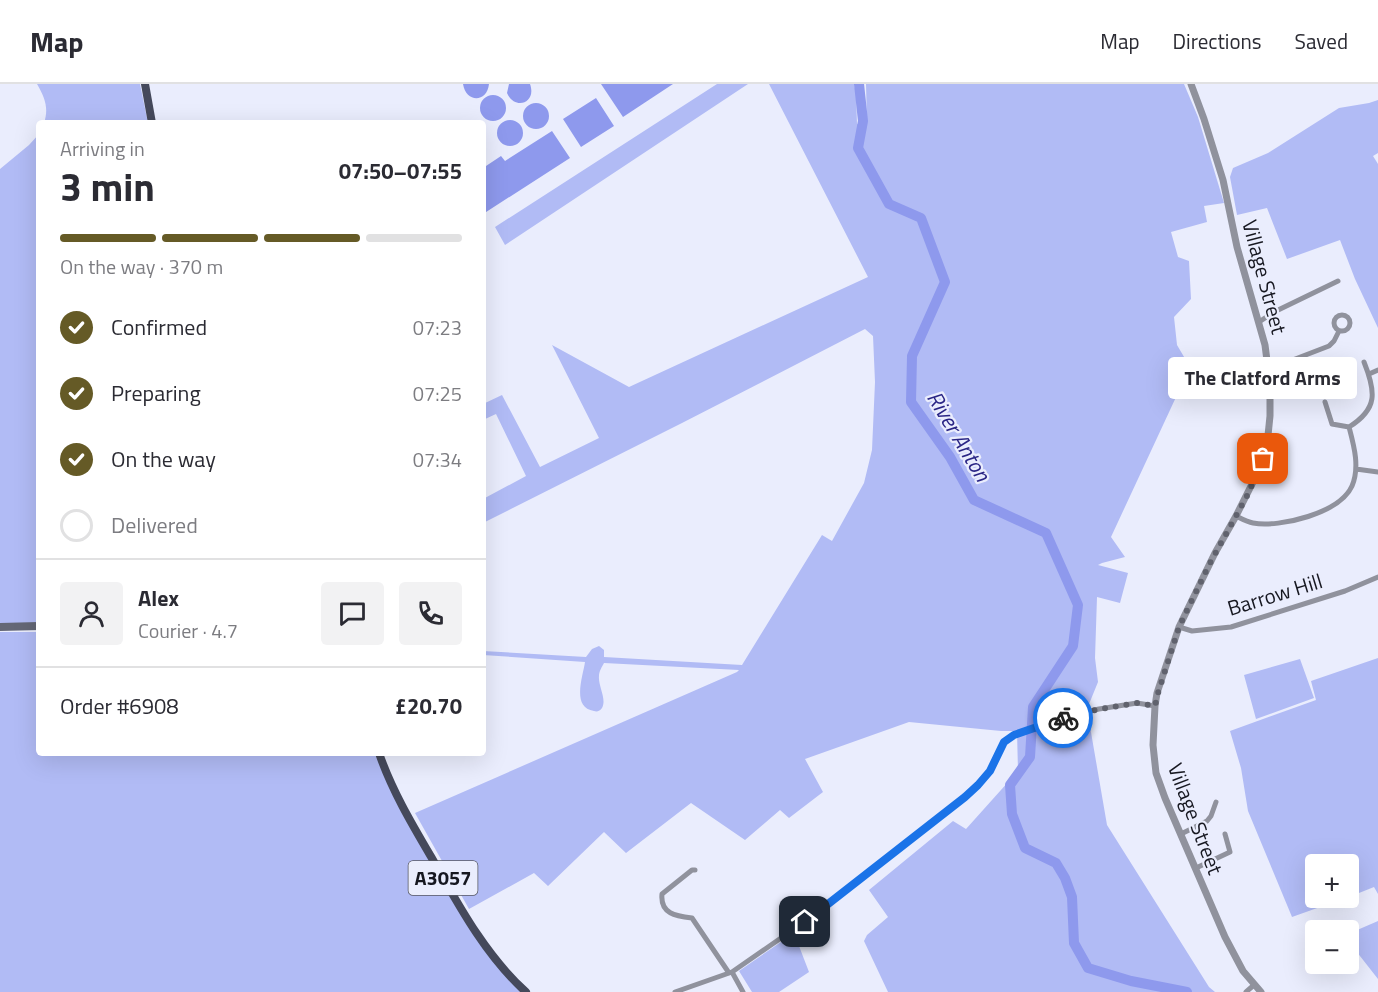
<!DOCTYPE html>
<meta charset="utf-8">
<style>
:root{--surface:#fff;--page:#f2f2f3;--text:#2b2b33;--muted:#7c7c81;--line:#e1e1e2;--accent:#655a26}
body{margin:0;font-family:"Titillium Web",sans-serif;background:var(--page);color:var(--text);height:100vh;display:flex;flex-direction:column;font-size:22px;white-space:nowrap}
*{box-sizing:border-box;margin:0}
p{font-size:20px;color:var(--muted)}
.icon{flex:none;width:33px;height:33px;fill:none;stroke:currentColor;stroke-width:2;stroke-linecap:round;stroke-linejoin:round}
.map{position:relative;flex:1;overflow:hidden}
.details{position:absolute;left:36px;top:36px;width:450px;height:636px;display:flex;flex-direction:column;background:var(--surface);border-radius:6px;box-shadow:0 6px 24px #0002}
.details>*{flex:none}
.controls{position:absolute;left:1305px;top:770px;display:grid;gap:12px}
.controls a{display:grid;place-items:center;width:54px;height:54px;border-radius:6px;background:var(--surface);box-shadow:0 6px 24px #0002;font-size:30px}
.pin{position:absolute;display:grid;place-items:center;width:51px;height:51px;color:#fff;margin:-26px;border-radius:12px;box-shadow:0 3px 9px #0006}
.courier{position:absolute;display:grid;place-items:center;width:60px;height:60px;margin:-30px;border:4px solid #1a73e8;border-radius:50%;background:#fff;color:#222;box-shadow:0 2px 8px #0007}
.bubble{position:absolute;height:42px;border-radius:6px;background:var(--surface);box-shadow:0 6px 24px #0002;font-size:20px;font-weight:700;line-height:42px;text-align:center}
.summary em{font-style:normal;font-weight:700}
.summary div{display:flex;flex-direction:column-reverse}
.summary{display:flex;align-items:center;justify-content:space-between;height:102px;padding:0 24px}
h1{font-size:39px;font-weight:700;line-height:45px}
.bar{display:grid;grid-template-columns:repeat(4,1fr);gap:9px 6px;align-content:center;height:72px;padding:0 24px}
.bar i{height:8px;border-radius:4px;background:var(--line)}
.bar .on{background:var(--accent)}
.bar p{grid-column:span 4}
.line{display:flex;align-items:center;gap:15px;padding:0 24px;border-top:2px solid var(--line)}
.line div{flex:1}
.round{display:grid;place-items:center;flex:none;width:63px;height:63px;border-radius:6px;background:var(--page)}
ol{padding:0 24px;list-style:none}
li{display:flex;align-items:center;gap:18px;height:66px}
li p{margin-inline-start:auto}
li .icon{padding:6px;border-radius:50%;background:var(--accent);color:#fff;stroke-width:4}
li:last-child{color:var(--muted)}
li i{width:33px;height:33px;border:3px solid var(--line);border-radius:50%}
header{display:flex;align-items:center;gap:36px;box-sizing:border-box;height:84px;padding:0 30px;background:var(--surface);border-bottom:2px solid var(--line)}
header strong{font-size:28px}
nav{display:flex;gap:33px;margin-inline-start:auto;font-size:21px}
.map>svg:first-child{display:block}
.green{fill:#b1bbf5}
.water{fill:#8e99ed}
.lines{fill:none;stroke-linecap:round;stroke-linejoin:round}
.river{stroke:#8e99ed;stroke-width:10}
.minor{stroke:#90929d;stroke-width:5}
.tertiary{stroke:#90929d;stroke-width:7}
.secondary{stroke:#646776;stroke-width:8}
.primary{stroke:#45495b;stroke-width:8}
.done{stroke:#60626d;stroke-width:6;stroke-dasharray:0 10.8}
.route{stroke:#1a73e8;stroke-width:8}
.labels{text-anchor:middle;stroke-width:4.5;stroke-linejoin:round;paint-order:stroke}
.shield{fill:#eaedfd;stroke:#565762;stroke-width:1.5}
.shield-label{font-size:20px;font-weight:bold;fill:#161720}
.street-label{font-size:21px;fill:#161720;stroke:#eaedfd}
.water-label{font-size:22px;font-style:italic;fill:#2a2585;stroke:#eaedfd}
</style>
<header>
<strong>Map</strong>
<nav><a>Map</a><a>Directions</a><a>Saved</a></nav>
</header>
<div class="map">
<svg width="1378" height="908" viewBox="0 0 1378 908">
<rect width="100%" height="100%" fill="#eaedfd"/>
<!-- green -->
<path class="green" d="M37,0H140L148,39H44C49,24 45,14 37,0Z
M717,0H748L505,161L495,143Z
M769,0H854L856,9L857,40L867,41L866,0H1184L1198,33L1224,119L1204,122L1207,138L1171,148L1178,173L1189,177L1191,215L1174,233L1177,261L1190,283L1111,453L1125,473L1102,479L1098,481L1128,489L1120,519L1097,513L1095,574L1098,598L1087,625L1107,741L1209,903L1215,908H888L864,857L867,851L888,833L869,806L953,737L966,745L1018,687L1017,647H1001L909,638L805,675L823,708L789,734L780,726L745,756L691,719L626,769L604,748L548,802L534,789L469,825L415,729L737,588L739,586L604,579C602,583 599,587 599,592C598,602 607,615 602,624C600,627 597,628 594,627C571,624 583,592 585,578L483,571V567L586,573L592,565L599,562L604,566V573L742,581L822,451L832,457L864,399L872,366L875,298L873,252L865,245L682,339L483,439V415L526,392L496,330L483,336V320L502,311L540,383L599,354L552,261L629,303L868,193Z
M1378,16V69L1373,72L1378,80V244L1355,195L1340,156L1287,175L1267,124L1237,131L1230,93L1233,84L1268,69L1339,24L1369,19Z
M39,50V540L0,541V85L29,61Z
M0,548H39V669H375L473,848L522,908H0Z
M1378,574V810L1374,803L1349,813L1348,780H1316V813H1348L1292,833L1248,727L1241,684L1230,647L1316,616L1311,597Z
M1300,575L1314,614L1256,635L1244,591Z
M1378,837V895L1349,858L1348,850Z
M794,849L809,888L779,908H752L739,887Z"/>
<!-- water -->
<path class="water" d="M463,0H489C487,19 466,19 463,0Z
M509,0H530C537,19 515,27 507,9Z
M601,0H673L623,33Z
M480 24a13 13 0 1 1 26 0a13 13 0 1 1-26 0Z
M596,14L614,42L581,63L563,35Z
M523 32a13 13 0 1 1 26 0a13 13 0 1 1-26 0Z
M497 49a13 13 0 1 1 26 0a13 13 0 1 1-26 0Z
M552,47L570,74L483,130V84L501,72L505,77Z"/>
<g class="lines">
<!-- river -->
<path class="river" d="M859,0L863,37L858,64L889,120L921,134L945,198L912,272L911,318L950,373L974,416L1046,449L1078,521L1073,562L1033,623L1030,673L1010,701L1012,730L1025,764L1056,779L1065,794L1072,813L1074,859L1088,884L1131,897L1187,908"/>
<!-- minor -->
<path class="minor" d="M1334 239a8 8 0 1 1 16 0a8 8 0 1 1-16 0Z
M1259,238L1274,228L1338,197
M1269,289L1280,287L1290,277L1329,262L1334,257L1339,247
M1369,290L1378,286
M1325,318L1332,340L1349,343C1378,325 1376,308 1364,278
M1356,385L1378,388
M1236,432C1242,435 1247,438 1253,439C1280,444 1340,429 1352,402C1360,383 1354,362 1349,343
M1179,543L1192,547L1231,543L1345,507L1378,493
M1181,750L1207,737L1211,732L1216,718
M1196,784L1230,768L1225,750
M695,786H692L662,810C660,830 676,832 692,834L729,889
M732,888L743,908
M675,908L732,888L817,829L965,713L978,701L990,687L1004,658L1014,651L1068,632L1099,625L1137,619L1155,622
M1246,908L1254,901"/>
<!-- tertiary -->
<path class="tertiary" d="M1191,0L1204,35L1223,96L1237,163L1265,261L1270,300V332L1267,361L1263,375L1254,396L1236,432L1215,469L1179,543L1157,609L1155,622L1153,661L1156,689L1165,714L1225,853L1243,887L1261,908"/>
<!-- secondary -->
<path class="secondary" d="M0,543L39,542"/>
<!-- primary -->
<path class="primary" d="M145,0L152,39
M379,669C392,707 413,742 433,776C459,822 486,872 526,908"/>
</g>
<g class="lines">
<!-- done -->
<path class="done" d="M1063,634L1100,625L1137,619L1155,622L1158,609L1179,543L1209,481L1248,410L1263,375"/>
<!-- route -->
<path class="route" d="M805,838L965,713L978,701L990,687L1004,658L1014,651L1063,634"/>
</g>
<g class="labels">
<!-- shield labels -->
<rect class="shield" x="408.5" y="777" width="69" height="34" rx="4.5"/>
<g class="shield-label">
<text x="443" y="801">A3057</text>
</g>
<!-- street labels -->
<g class="street-label">
<text transform="translate(1264 193) rotate(75)" y="7">Village Street</text>
<text transform="translate(1275 511) rotate(-17)" y="7">Barrow Hill</text>
<text transform="translate(1195 735) rotate(69)" y="7">Village Street</text>
</g>
<!-- water labels -->
<g class="water-label">
<text transform="translate(959 352) rotate(59)" y="8">River Anton</text>
</g>
</g>
</svg>
<div class="controls">
<a>+</a>
<a>−</a>
</div>
<div class="pin" style="left:1263px;top:375px;background:#ea580c"><svg class="icon" aria-label="bag" viewBox="0 0 24 24"><path d="M5 8h14l-1 12H6zM9 8a3 3 0 0 1 6 0"/></svg></div>
<div class="pin" style="left:805px;top:838px;background:#1f2937"><svg class="icon" aria-label="home" viewBox="0 0 24 24"><path d="M3 11l9-7 9 7M6 9v11h12V9"/></svg></div>
<div class="courier" style="left:1063px;top:634px"><svg class="icon" aria-label="bike" viewBox="0 0 24 24"><circle cx="6" cy="16" r="4"/><circle cx="18" cy="16" r="4"/><path d="M6 16l4-8h5l3 8M10 8l3 8H6M13 5h3"/></svg></div>
<div class="bubble" style="left:1168px;top:273px;width:189px">The Clatford Arms</div>
<section class="details">
<div class="summary"><div><h1>3 min</h1><p>Arriving in</p></div><em>07:50–07:55</em></div>
<div class="bar"><i class="on"></i><i class="on"></i><i class="on"></i><i></i><p>On the way · 370 m</p></div>
<ol>
<li><svg class="icon" aria-label="check" viewBox="0 0 24 24"><path d="M5 12l5 5 9-10"/></svg>Confirmed<p>07:23</p></li>
<li><svg class="icon" aria-label="check" viewBox="0 0 24 24"><path d="M5 12l5 5 9-10"/></svg>Preparing<p>07:25</p></li>
<li><svg class="icon" aria-label="check" viewBox="0 0 24 24"><path d="M5 12l5 5 9-10"/></svg>On the way<p>07:34</p></li>
<li><i></i>Delivered</li>
</ol>
<div class="line" style="height:108px"><a class="round"><svg class="icon" aria-label="person" viewBox="0 0 24 24"><circle cx="12" cy="8" r="4"/><path d="M4 21q1-7 8-7t8 7"/></svg></a><div><b>Alex</b><p>Courier · 4.7</p></div><a class="round"><svg class="icon" aria-label="chat" viewBox="0 0 24 24"><path d="M4 5h16v11H9l-5 4z"/></svg></a><a class="round"><svg class="icon" aria-label="phone" viewBox="0 0 24 24"><path d="M5 4h4l2 5-3 2q2 4 5 5l2-3 5 2v4C11 20 4 13 5 4z"/></svg></a></div>
<div class="line" style="height:78px"><div>Order #6908</div><b>£20.70</b></div>
</section>
</div>
